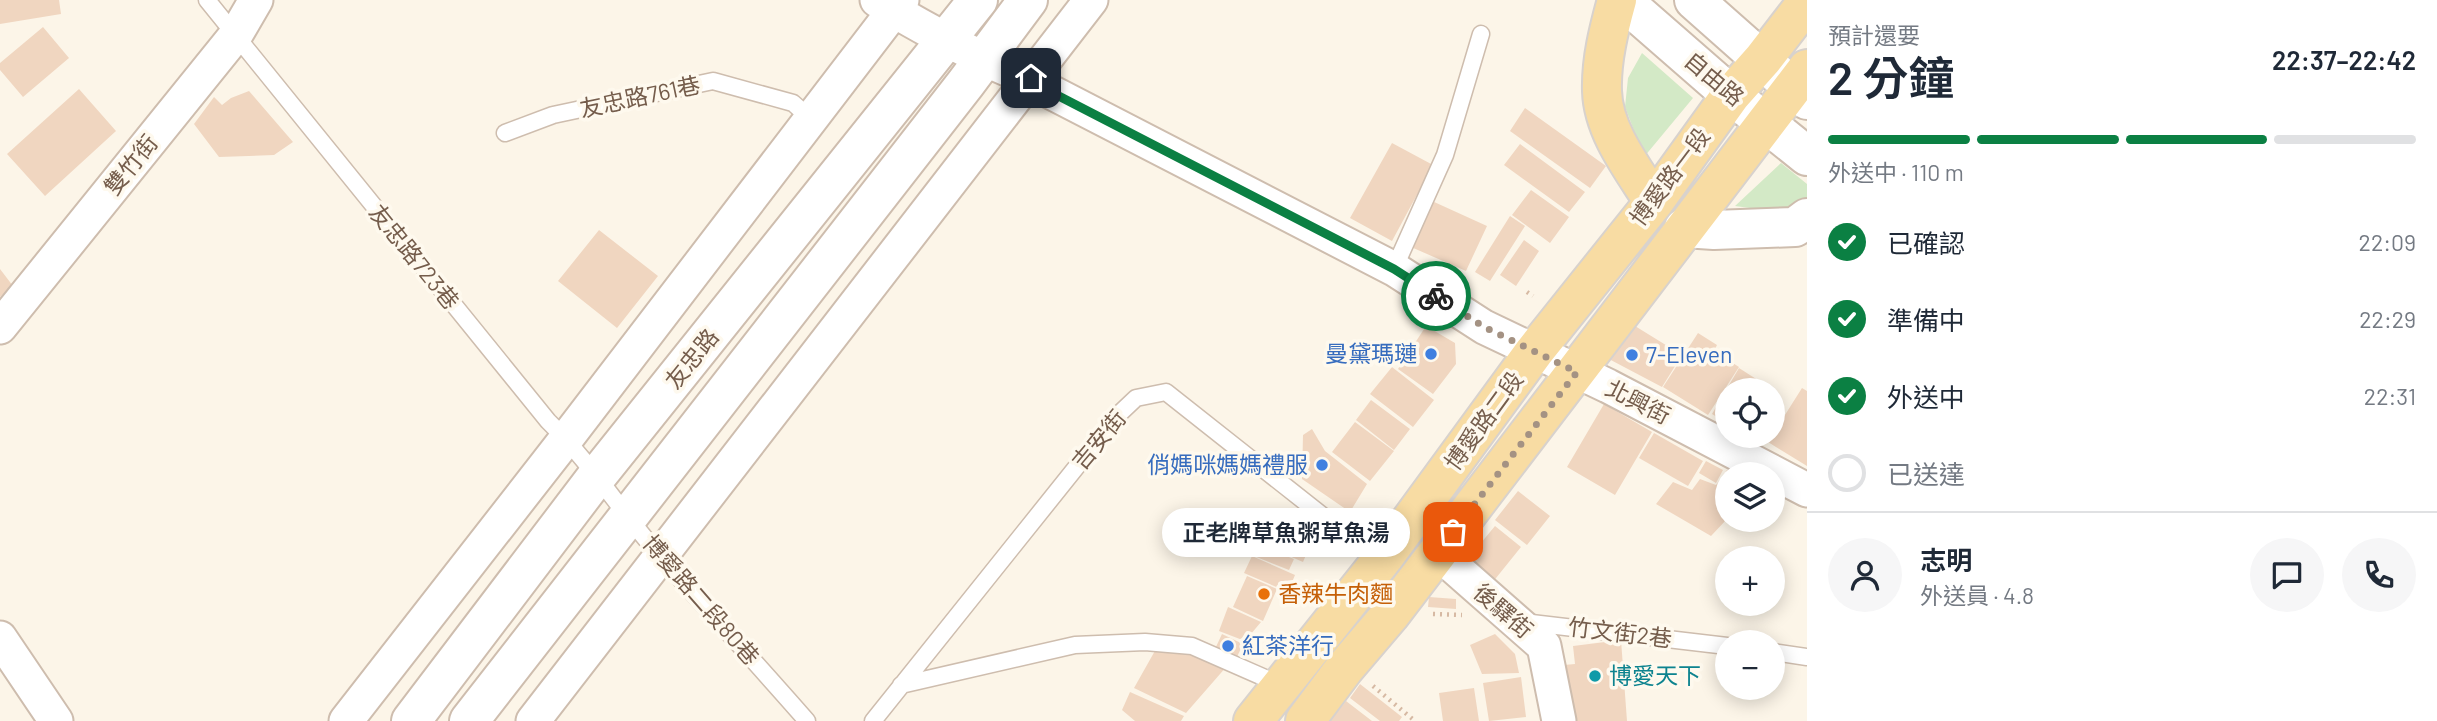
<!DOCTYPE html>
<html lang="zh-TW">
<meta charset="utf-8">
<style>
:root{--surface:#fff;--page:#f6f6f7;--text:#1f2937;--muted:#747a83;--line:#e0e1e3;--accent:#0b8043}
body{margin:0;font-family:Barlow,"Noto Sans TC",sans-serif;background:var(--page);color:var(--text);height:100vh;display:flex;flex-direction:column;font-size:26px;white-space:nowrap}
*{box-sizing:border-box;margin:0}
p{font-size:23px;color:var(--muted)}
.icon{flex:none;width:38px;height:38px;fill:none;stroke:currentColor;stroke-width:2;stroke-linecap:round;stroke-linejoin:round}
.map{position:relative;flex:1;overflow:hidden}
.panel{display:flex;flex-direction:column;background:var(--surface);width:630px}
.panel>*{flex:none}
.controls{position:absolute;left:1715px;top:378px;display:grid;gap:14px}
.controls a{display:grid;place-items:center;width:70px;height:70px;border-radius:50%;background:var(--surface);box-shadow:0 4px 18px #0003;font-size:35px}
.pin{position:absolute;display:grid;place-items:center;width:60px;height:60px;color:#fff;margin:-30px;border-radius:14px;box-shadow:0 4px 10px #0006}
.courier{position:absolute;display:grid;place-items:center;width:70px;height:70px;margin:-35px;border:5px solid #0b8043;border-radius:50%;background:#fff;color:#222;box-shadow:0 2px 9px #0007}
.bubble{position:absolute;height:49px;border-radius:24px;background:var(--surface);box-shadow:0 4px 18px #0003;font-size:23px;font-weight:600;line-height:49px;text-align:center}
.overview em{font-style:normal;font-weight:600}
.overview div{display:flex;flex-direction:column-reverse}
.overview{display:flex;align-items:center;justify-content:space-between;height:119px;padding:0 21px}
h1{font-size:46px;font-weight:600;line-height:52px}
.bar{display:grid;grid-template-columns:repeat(4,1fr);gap:10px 7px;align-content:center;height:84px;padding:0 21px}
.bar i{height:9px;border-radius:5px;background:var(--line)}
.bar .on{background:var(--accent)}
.bar p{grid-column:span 4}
.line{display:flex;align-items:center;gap:18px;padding:0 21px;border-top:2px solid var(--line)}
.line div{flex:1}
.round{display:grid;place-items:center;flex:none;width:74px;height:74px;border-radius:37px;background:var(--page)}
ol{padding:0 21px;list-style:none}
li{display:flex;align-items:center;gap:21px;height:77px}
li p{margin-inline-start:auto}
li .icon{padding:7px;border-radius:50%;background:var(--accent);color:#fff;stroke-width:4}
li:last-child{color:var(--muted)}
li i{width:38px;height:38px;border:4px solid var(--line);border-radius:50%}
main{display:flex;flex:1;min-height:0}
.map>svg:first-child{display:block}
.green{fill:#d3e9c6}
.building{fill:#f0d6c0}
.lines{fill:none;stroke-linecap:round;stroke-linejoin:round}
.service-casing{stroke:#cebdae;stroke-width:19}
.minor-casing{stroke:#cebdae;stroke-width:37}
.tertiary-casing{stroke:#cebdae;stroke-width:42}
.primary-casing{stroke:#d8d2cd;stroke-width:42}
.path{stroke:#d6b9a3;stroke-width:4.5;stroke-dasharray:2 5;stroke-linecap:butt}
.service{stroke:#fff;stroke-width:16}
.minor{stroke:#fff;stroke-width:33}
.tertiary{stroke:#fff;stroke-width:38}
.primary{stroke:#f8dca3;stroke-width:38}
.done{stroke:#a49283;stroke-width:7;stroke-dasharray:0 12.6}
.route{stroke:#0b8043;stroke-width:9}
.shop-dot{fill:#3f7fe0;stroke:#fef9ee;stroke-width:2.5}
.food-dot{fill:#e8710a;stroke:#fef9ee;stroke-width:2.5}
.culture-dot{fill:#0f9aa8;stroke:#fef9ee;stroke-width:2.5}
.labels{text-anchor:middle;stroke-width:7;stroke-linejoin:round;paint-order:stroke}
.street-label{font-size:23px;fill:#755d4c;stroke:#fef9ee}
.shop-label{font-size:23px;fill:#366cbe;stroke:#fef9ee;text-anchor:end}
.food-label{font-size:23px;fill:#c56008;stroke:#fef9ee;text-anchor:start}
.culture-label{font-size:23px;fill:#0d838f;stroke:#fef9ee;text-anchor:start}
</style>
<main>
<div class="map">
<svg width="1807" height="721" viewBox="0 0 1807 721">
<rect width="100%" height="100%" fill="#fcf5e8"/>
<!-- green -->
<path class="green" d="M1642,53L1693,98L1644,157L1625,107L1628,78Z
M1781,163L1807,184V206L1787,213L1735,206Z"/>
<!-- building -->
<path class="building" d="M0,0H59L61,14L0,24Z
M43,27L69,58L23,97L0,70V63Z
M79,89L116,131L45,196L7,154Z
M249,91L293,142L274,155L219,157L194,124L214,97L222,105L231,98Z
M1525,108L1606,166L1590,188L1510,131Z
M1392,143L1433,165L1392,241L1350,218Z
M1520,144L1585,192L1569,212L1504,165Z
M1531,190L1569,217L1550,243L1512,215Z
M1432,201L1487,226L1466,271L1411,247Z
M1510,216L1525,226L1490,281L1475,272Z
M599,230L658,276L617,328L558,281Z
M1524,240L1539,251L1516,286L1500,275Z
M0,269L13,286L0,297Z
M1426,326L1455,343L1456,364L1433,394L1398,369Z
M1635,326L1682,355L1662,387L1607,358Z
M1698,333L1717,345L1714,351L1739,367L1708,415L1663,387Z
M1392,367L1434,400L1413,427L1370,394Z
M1739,368L1764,384L1761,390H1727V423L1712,414Z
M1802,388L1807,391V466L1768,442Z
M1371,400L1410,429L1394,450L1356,420Z
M1604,404L1652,432L1615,495L1567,467Z
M1355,422L1394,451L1370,481L1332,452Z
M1312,429L1325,451L1367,484L1350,512L1302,479L1303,435Z
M1654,433L1703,461L1688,486L1639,458Z
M1706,461L1723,470L1716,483L1699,473Z
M1727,470L1735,474H1727V519L1711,536L1656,504L1673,482L1692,490L1700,479L1716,485Z
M1518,491L1550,516L1527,545L1495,520Z
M1270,518L1288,526L1291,521L1316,532L1303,562L1259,543Z
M1495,526L1521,547L1492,583L1466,561Z
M1259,545L1294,559L1289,570L1254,556Z
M1252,556L1295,575L1288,592L1244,573Z
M1247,576L1277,589L1263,621L1233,607Z
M1429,597L1456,599V609L1428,607Z
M1228,607L1261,622L1245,641L1219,631Z
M1222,634L1243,644L1236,659L1215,649Z
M1495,634L1515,654L1519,673L1482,674L1470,645Z
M1621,640L1627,721H1570L1564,665L1575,664L1573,646Z
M1156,649L1198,653L1227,666L1186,713L1134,688Z
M1521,677L1526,717L1489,721L1483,683Z
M1360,684L1402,717L1399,721H1380L1350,698Z
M1474,688L1479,721H1443L1439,693Z
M1130,692L1184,716L1181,721H1135L1122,710Z
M1346,701L1372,721H1330Z"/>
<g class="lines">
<!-- service casing -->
<g class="service-casing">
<path id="service" d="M207,0L548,421C590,462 622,513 661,557C709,612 759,666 807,721
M505,133L553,115L713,81L793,103L811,119
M1394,269L1445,155L1481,34
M1523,622L1727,646
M1773,652L1807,657
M901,685L1075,645L1145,642L1192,646L1281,685
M873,721L1118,415L1136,398L1166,392L1352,539L1384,557"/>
</g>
<!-- minor casing -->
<g class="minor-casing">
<path id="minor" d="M877,0C910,21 946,40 982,58C1005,69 1028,76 1049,91L1394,269L1484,327L1608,386L1807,490
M0,327L235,36L256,0
M1437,552L1544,646L1559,721
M0,638L56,721
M346,721L566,439L902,0
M533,721L1091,0"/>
</g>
<!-- tertiary casing -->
<g class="tertiary-casing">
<path id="tertiary" d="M1622,0L1731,95L1807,156
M1694,0L1807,100
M1684,228L1714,230L1795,227L1807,218
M411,721L597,476L978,0
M469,721L966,83L1028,0"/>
</g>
<!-- primary casing -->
<g class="primary-casing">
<path id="primary" d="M1617,0C1609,29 1601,60 1602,91C1603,131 1633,169 1654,202
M1253,721L1384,557L1534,352L1654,202L1731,95L1763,59L1807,2
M1305,721L1344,669L1390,615L1807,69"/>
</g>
<!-- path -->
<path class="path" d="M1527,292L1533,296
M1433,614L1462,615
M1373,686L1415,721"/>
<!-- service -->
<use href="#service" class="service"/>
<!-- minor -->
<use href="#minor" class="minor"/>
<!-- tertiary -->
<use href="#tertiary" class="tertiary"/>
<!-- primary -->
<use href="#primary" class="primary"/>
</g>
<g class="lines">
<!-- done -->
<path class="done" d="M1436,296L1484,327L1577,372L1453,532"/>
<!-- route -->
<path class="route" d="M1031,78L1049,91L1394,269L1436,296"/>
</g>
<!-- markers -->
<g class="shop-dot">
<circle cx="1431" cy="354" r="7"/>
<circle cx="1632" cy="355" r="7"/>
<circle cx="1322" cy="465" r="7"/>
<circle cx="1228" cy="646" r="7"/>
</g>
<circle class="food-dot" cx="1264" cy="594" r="7"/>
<circle class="culture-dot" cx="1595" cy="676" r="7"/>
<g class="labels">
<!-- street labels -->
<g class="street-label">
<text transform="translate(1714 79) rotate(40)" y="8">自由路</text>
<text transform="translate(640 97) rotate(-12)" y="8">友忠路761巷</text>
<text transform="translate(131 165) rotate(-51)" y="8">雙竹街</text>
<text transform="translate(1670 177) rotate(-53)" y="8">博愛路一段</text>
<text transform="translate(414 257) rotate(51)" y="8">友忠路723巷</text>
<text transform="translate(692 359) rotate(-51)" y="8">友忠路</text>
<text transform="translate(1638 402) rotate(27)" y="8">北興街</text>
<text transform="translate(1484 421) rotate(-54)" y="8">博愛路二段</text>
<text transform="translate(1099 440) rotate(-50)" y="8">吉安街</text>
<text transform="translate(701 600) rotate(49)" y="8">博愛路二段80巷</text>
<text transform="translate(1503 611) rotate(41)" y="8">後驛街</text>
<text transform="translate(1620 633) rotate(7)" y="8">竹文街2巷</text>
</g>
<!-- shop labels -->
<g class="shop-label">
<text x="1417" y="362">曼黛瑪璉</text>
<text x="1646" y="363" text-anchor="start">7-Eleven</text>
<text x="1308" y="473">俏媽咪媽媽禮服</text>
<text x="1242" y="654" text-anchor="start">紅茶洋行</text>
</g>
<!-- food labels -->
<g class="food-label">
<text x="1278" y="602">香辣牛肉麵</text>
</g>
<!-- culture labels -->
<g class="culture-label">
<text x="1609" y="684">博愛天下</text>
</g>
</g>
</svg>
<div class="controls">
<a><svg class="icon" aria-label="locate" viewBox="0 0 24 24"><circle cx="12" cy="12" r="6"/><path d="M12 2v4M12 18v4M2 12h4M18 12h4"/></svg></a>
<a><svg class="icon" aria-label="layers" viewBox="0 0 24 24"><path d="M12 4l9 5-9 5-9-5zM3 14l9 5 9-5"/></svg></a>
<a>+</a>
<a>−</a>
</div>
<div class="pin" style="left:1453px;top:532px;background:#ea580c"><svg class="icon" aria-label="bag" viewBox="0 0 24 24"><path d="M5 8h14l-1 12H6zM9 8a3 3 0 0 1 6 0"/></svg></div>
<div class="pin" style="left:1031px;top:78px;background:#1f2937"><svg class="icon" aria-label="home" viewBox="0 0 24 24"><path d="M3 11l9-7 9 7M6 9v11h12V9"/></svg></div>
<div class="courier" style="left:1436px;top:296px"><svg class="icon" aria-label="bike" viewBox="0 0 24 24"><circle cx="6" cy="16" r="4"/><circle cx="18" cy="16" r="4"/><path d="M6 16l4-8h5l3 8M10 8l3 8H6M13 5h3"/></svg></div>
<div class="bubble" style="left:1162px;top:508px;width:248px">正老牌草魚粥草魚湯</div>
</div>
<section class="panel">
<div class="overview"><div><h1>2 分鐘</h1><p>預計還要</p></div><em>22:37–22:42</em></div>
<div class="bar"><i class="on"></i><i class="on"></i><i class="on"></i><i></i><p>外送中 · 110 m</p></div>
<ol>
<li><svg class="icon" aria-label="check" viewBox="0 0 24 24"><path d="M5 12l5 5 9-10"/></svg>已確認<p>22:09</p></li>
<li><svg class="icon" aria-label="check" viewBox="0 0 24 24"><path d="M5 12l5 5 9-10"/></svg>準備中<p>22:29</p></li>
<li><svg class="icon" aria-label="check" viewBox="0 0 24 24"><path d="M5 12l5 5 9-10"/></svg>外送中<p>22:31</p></li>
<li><i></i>已送達</li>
</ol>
<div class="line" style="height:126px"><a class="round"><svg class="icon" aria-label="person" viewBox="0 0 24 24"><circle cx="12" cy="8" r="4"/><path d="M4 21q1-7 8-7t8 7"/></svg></a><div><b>志明</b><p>外送員 · 4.8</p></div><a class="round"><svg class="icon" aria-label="chat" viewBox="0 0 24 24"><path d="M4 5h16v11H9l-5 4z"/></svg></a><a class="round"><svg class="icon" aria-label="phone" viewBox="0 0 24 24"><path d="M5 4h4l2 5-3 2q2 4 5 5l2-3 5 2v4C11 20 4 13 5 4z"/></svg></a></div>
</section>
</main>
